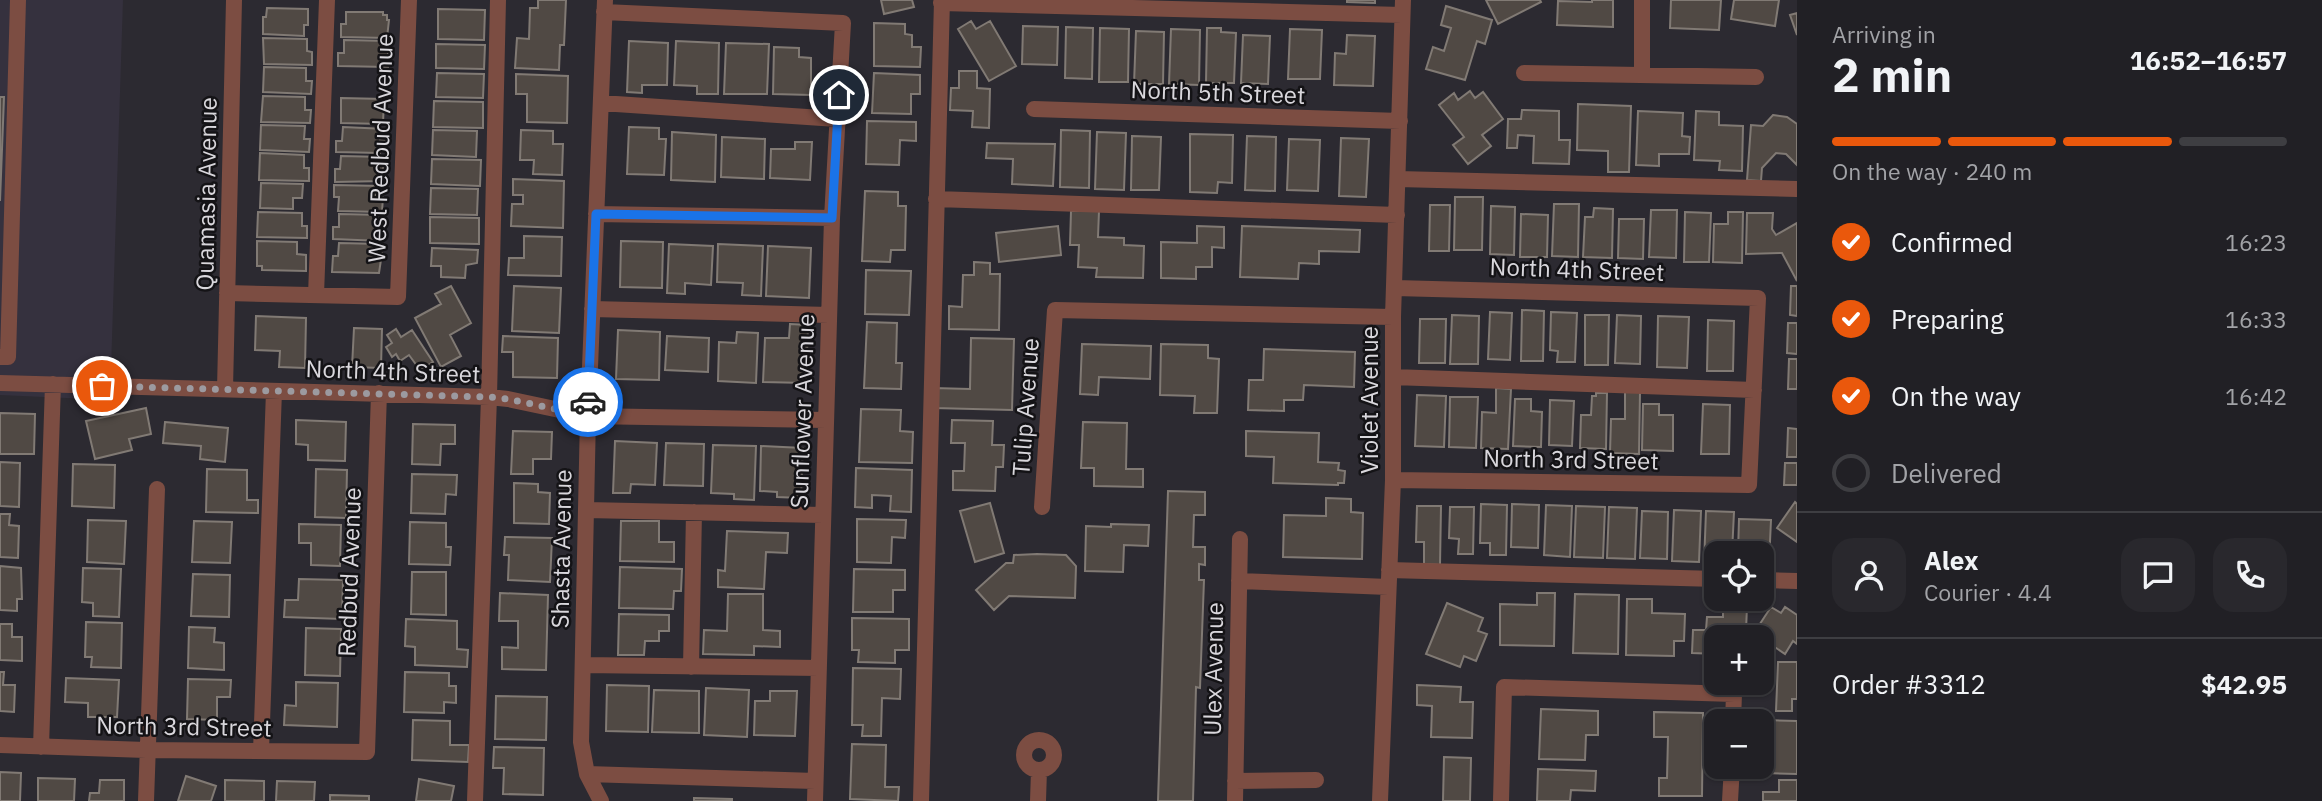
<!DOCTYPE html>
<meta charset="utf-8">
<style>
:root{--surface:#212025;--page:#29282d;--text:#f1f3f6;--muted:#a2a3a7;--line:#3e3e42;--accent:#ea580c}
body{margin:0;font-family:"IBM Plex Sans",sans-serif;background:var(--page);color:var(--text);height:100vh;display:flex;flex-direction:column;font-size:26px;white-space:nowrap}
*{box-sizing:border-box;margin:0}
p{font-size:23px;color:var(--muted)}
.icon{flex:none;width:38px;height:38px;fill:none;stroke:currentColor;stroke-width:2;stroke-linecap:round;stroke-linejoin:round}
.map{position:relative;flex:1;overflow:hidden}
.panel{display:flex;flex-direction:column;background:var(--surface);width:525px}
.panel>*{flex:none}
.buttons{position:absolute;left:1704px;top:541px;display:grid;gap:14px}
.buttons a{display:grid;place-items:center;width:70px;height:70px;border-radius:14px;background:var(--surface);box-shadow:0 2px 5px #0004,0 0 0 2px var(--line);font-size:35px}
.pin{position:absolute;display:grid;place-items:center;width:60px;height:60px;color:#fff;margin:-30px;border:4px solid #fff;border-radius:50%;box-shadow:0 2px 7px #0007}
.courier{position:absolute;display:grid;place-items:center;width:70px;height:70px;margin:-35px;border:5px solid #1a73e8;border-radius:50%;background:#fff;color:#222;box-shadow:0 2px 9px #0007}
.head em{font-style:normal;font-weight:700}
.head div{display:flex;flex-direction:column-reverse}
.head{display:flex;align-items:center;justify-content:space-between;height:119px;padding:0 35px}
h1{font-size:46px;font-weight:700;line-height:52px}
.bar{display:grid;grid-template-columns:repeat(4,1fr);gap:10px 7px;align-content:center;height:84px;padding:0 35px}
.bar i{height:9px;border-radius:5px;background:var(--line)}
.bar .on{background:var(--accent)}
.bar p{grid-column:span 4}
.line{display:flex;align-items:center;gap:18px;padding:0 35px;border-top:2px solid var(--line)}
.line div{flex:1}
.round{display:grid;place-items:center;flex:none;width:74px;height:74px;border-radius:21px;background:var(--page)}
ol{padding:0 35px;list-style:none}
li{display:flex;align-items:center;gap:21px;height:77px}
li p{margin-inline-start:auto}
li .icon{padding:7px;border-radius:50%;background:var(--accent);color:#fff;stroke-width:4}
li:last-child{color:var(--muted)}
li i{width:38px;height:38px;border:4px solid var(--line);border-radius:50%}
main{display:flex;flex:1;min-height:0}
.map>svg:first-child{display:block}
.built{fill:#35313e}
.building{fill:#504944;stroke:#817a74;stroke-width:2}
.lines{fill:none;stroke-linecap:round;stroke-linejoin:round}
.minor{stroke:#7c4d42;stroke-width:16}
.done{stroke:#9c9aa0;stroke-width:7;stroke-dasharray:0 12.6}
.route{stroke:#1a73e8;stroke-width:9}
.labels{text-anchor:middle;stroke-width:5;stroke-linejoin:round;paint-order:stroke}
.street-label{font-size:24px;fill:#d9d7dc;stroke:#141316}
</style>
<main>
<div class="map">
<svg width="1797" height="801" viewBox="0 0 1797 801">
<rect width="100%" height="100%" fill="#2c2a31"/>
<!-- built -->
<path class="built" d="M0,0H123L110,400L0,395Z"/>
<!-- building -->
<path class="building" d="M538,0H566L564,45H560L559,70L515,68L517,38L529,39L530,8H538Z
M881,0H912L914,7L884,14Z
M1347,0H1375V3L1347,2Z
M1486,0H1540L1541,2L1498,24Z
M1592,0H1613V27L1557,25L1558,1L1592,2Z
M1671,0H1721L1719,30L1670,28Z
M1734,0H1779L1775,26L1731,19Z
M1446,6L1492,20L1485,44L1477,41L1465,80L1426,69L1433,47L1444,51L1451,28L1441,25Z
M267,8L308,9V25H304V36L263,34V17H266Z
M438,9L485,10L484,40L438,39Z
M346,12H383V15H387V20H389L387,38L341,37V24H346Z
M1797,13V35L1790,15Z
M971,21L976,29L990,21L1016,66L989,81L958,29Z
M874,23L905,24V34L912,35V47H921L920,67L874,66Z
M1023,26L1058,27L1057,65L1022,64Z
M1066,27L1093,28L1092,79L1065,78Z
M1100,28L1129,29L1128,82H1099Z
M1207,28H1221V32L1236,33L1234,83H1206Z
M1171,29L1200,30L1199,85L1169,84Z
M1290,29L1322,30L1320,79H1288Z
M1136,31L1164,32L1163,84H1134Z
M1243,35L1270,36L1268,84L1241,83Z
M1347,35L1375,36L1373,86L1334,85L1335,53L1346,54Z
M263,38L307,39V51L312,52V65L264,64Z
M344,40L388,41V67L338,66V53H344Z
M629,41L668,43L667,85H642V93L627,92Z
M676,41L719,43L718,94H697V86L674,85Z
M726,43L769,44L767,94H724Z
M436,44L485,45L484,69L436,68Z
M774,47L799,48V57L811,58V95L773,94Z
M264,67L306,68V81H312L311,94L263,92Z
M959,71H977V88L990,89L989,128L972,127L973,111L950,110L951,88H959Z
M437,73L484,74L483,98L436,97Z
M874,73L920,75V94H911V114L872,113Z
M516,74L568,76L567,123L527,122V94H516Z
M1470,91L1475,98L1483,92L1503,119L1482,135L1491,146L1468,164L1453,145L1464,137L1439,105L1454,93L1458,100Z
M263,96L305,97V110H311L310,123L261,122Z
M0,97H4L0,201Z
M341,98L384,99L383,124L341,123Z
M434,101L483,102V128L433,127Z
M1578,104L1631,106L1629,172H1608V151L1577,150Z
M1522,110L1559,111V140H1570L1569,164L1533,163L1534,136L1518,135L1517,148H1507L1508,119H1521Z
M1638,111L1683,113L1682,136L1690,137L1689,154H1659V166L1636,165Z
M1696,111L1719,112V125L1743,126L1742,171L1719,170L1720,161L1694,160Z
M1773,115L1787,117L1797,124V165L1786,154L1776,153L1762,168L1761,181L1747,180L1751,125L1763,126Z
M867,121L916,122V141L900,140L899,165L866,164Z
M261,125L305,126L304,139H310L309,152L260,150Z
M343,127L386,129V135H380V140L386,141H380V153L336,152V141H342Z
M629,127L659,128V139H666L664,175L627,174Z
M433,130L477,131L476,157L432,155Z
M521,130L553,131V144H563L562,175L533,174L534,160H520Z
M1061,130L1090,131L1089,188L1060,187Z
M672,132L716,135L715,182L671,180Z
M1097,132L1126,133L1124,190L1095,189Z
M1190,134L1233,135L1232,183L1218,182L1217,193L1190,192Z
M1132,136L1161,137L1159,190H1131Z
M1247,136L1276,137L1275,191L1245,190Z
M722,137L765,139L764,179L721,177Z
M1341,138L1369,139L1366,197L1339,196Z
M1289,139L1320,140L1318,191L1287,190Z
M795,142H812L810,180L770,178L771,149H795Z
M987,143L1055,144L1053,186L1012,184L1013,159L986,158Z
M260,153L304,155V168H309V181L259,180Z
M341,156L385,157L382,173L385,172V181L335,182V169H340Z
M432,159L481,160L480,186L431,184Z
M513,179L564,181L563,228L511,226L512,204H523V195H513Z
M261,183L303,184L302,198H293V209L260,208Z
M334,185L382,186L381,193H375V196L383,197L382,212L338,211L339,197H334Z
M431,188L478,189L477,215L430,214Z
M865,191L898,192V206H906L905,250H891L890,262L862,261Z
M1455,197H1483L1482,250H1454Z
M1554,204H1579L1578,257L1552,256Z
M1430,205H1450L1449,251H1429Z
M1491,206L1515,207L1514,255L1490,254Z
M1594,208L1613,209L1612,258L1583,257L1585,217H1593Z
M1651,210H1677L1676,258L1649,257Z
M1071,211H1099L1098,237L1124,238V245L1144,246L1143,278L1096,277L1097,268L1078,267L1079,245H1070Z
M258,212L302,213V226H307V238L257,237Z
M1685,212L1711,213L1709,262H1684Z
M1728,212H1743L1742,263L1713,262L1714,224H1728Z
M1747,213H1773L1772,229L1776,235L1797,223V281L1782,253L1746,254Z
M339,214L383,215L382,241L333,239V227H339Z
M1521,214L1548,215L1547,257H1520Z
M430,217L479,218V244L430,243Z
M1619,219H1644L1643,259L1618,258Z
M1058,226L1061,255L999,262L996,233Z
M1197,226L1224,227V248L1212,247V267H1196V279L1161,278V242L1197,243Z
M1242,226L1360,230L1359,252L1319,251V264L1299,263L1298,279L1240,277Z
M524,236L562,237L561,276L508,275L509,258H524Z
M257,241L297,242V254L306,255V271L262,270V266H257Z
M621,241L663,242L662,288L620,287Z
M339,243L380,244V253H382L379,273L332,272L333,256H338Z
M669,244L713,246L711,285L685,283V294L667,293Z
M718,244L763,246L761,296L742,295L743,283L717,282Z
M768,246L811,248L809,298L766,296Z
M432,248L478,250L477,263L466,265L465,278L441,277V266H431Z
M974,262L990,263V274H1000L999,330L949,329V306L962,307L963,275H974Z
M866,270L911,271L909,315L865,314Z
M451,286L471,323L450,335L461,356L441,367L415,318L441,304L435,294Z
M514,286L561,288L559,333L512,331Z
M1791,286H1797V316L1790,315Z
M1522,310L1544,311L1543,361H1521Z
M1490,312L1512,313L1510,360L1488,359Z
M1551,312L1577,313L1575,362H1557L1558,351L1550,350Z
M1452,315L1479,316L1478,364H1450Z
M1585,315H1609L1608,365H1585Z
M1617,315L1641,316L1640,364L1615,363Z
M256,316L306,318L305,368L279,367L280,351L255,350Z
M1658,316L1689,317L1687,368L1657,367Z
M1420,319H1446L1445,363H1419Z
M1708,320L1734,321L1733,371H1707Z
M867,322L897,323L896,363H902L901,389L864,388Z
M1788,323H1797V354L1787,353Z
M790,324L808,325L806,383L763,382L765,338H789Z
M354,328L382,329L381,368L352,367Z
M396,329L401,337L412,330L433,362L420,370L409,355L400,361L396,354L392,357L386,347L392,343L387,335Z
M618,330L660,332L659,380L616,379Z
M737,332L758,333L756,383L718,381L719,342L736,343Z
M503,336L558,338L557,378L513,377V352H502Z
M667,336L709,338L708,372L665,370Z
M971,338L1014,339L1012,410L934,408V388L970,389Z
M1082,344L1151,346L1150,379L1099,377L1098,395L1080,394Z
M1161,344L1208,345V358L1219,359L1217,413H1194L1195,396L1160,395Z
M1264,349L1355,352L1354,387L1304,385L1303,400H1284V411L1248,410L1249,380H1263Z
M1789,359H1797V389H1788Z
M1496,388L1511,389L1508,449L1481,448L1482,412L1496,413Z
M1625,392H1640L1639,454L1610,453L1611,419H1625Z
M1596,393H1607L1606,449L1580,448L1581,415H1591L1592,396H1596Z
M1417,395L1446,396L1444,447L1415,446Z
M1450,397H1478L1476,448L1449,447Z
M1515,399H1531V411L1542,412L1541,447L1513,446Z
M1550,400L1574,401L1572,446L1549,445Z
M1643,404H1659V415H1673V451L1642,450Z
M1703,404L1730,405L1729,454H1701Z
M146,408L151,434L129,439L132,450L95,459L86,421Z
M861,409L901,410L900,431L913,432L912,463L859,462Z
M0,413L35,414L34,454H0Z
M296,420L346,422L345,461L308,460V445L296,444Z
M952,420L993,421L992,445H1004L1003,467H996L995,491L953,490V471H964L965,443H951Z
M165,422L228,428L225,462L200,459L201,446L163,443Z
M1083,422L1127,423L1126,469H1143V487L1094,486V468H1081Z
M413,424L455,425V444H441L440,465L412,464Z
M1788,428L1797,429V457H1787Z
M513,431L552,432L551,459H533V474H511Z
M1246,431L1319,433L1318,462L1339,463L1338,470L1345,471L1344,483H1338V485L1273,483L1274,457L1246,456Z
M615,441L657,443L655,485L631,484L630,493H613Z
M666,443L704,444L703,486L664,485Z
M713,445L756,446L754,500L734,499V494L711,493Z
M761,446L803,448L801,498L777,497V492L760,491Z
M0,462L20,463L19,507L0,506Z
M1785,463H1797V485H1784Z
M73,464L115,465L114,508L72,506Z
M856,468L912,470L911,512L890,511L891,496L872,495V508L855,507Z
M207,469L247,470V500H258V513L206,512Z
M316,469L347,470L346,518L315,517Z
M412,474L457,475L456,495L446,494L445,514L411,513Z
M514,483L538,484V492L550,493L549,524L514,523Z
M1168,491L1205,492V515H1194L1193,547H1205V565L1199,564V580H1204L1200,688L1196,687L1193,801H1158Z
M1326,498L1351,499V512L1363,513L1362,559L1283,557L1284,515L1326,516Z
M1795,502L1797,504V542L1777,528Z
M990,503L1004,553L975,562L960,511Z
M1481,504L1507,505L1506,555H1490V543H1480Z
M1512,504L1539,505L1538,548L1511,547Z
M1546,505L1572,506L1570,557L1544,555Z
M1417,506H1441L1440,565L1424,564V542H1416Z
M1576,506L1605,507L1603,558L1574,557Z
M1450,507H1474L1473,554H1458L1459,539L1449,538Z
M1609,507L1637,508L1635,559L1607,558Z
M1674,510L1701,511L1699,562L1672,561Z
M1642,511L1668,512L1667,559L1640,558Z
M1706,511L1734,512L1732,553H1717V564H1704Z
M0,514H10L9,525L19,526L18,558L0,557Z
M857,519L906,520L905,538L892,537L891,563L857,562Z
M1739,519L1771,520L1769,563H1762V553H1738Z
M88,520L126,521L124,564L87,562Z
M194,521L232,522L230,563L192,562Z
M621,521H659V542H674V562L620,561Z
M410,522L446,523V547H451L450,565L409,564Z
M299,524L341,525L340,566L311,565V543H299Z
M1111,524L1149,525L1148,546L1124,545L1123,572L1085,571L1086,526L1111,527Z
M727,531L788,533L787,553L766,552L764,589L718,587V570L725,571Z
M505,537L552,538L550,582L508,580L509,555H504Z
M1037,554L1066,555L1076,566L1075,598L1009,596L994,610L976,590L1006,563H1013L1014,555Z
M0,566L21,568L22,599H17V611L0,610Z
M620,567L682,569L681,591H674L673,609L619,608Z
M83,568L121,569L119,617L93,616V603L82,602Z
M854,569L905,570V590H893V612H853Z
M412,572H446V615L411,614Z
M193,574L230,575L229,617L191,616Z
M299,579L343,580L342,619L284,617L285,600H298Z
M500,593L548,595L546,670L502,669V647L518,648V621H499Z
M1537,593H1555L1554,646L1500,645V604L1537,605Z
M728,594H763V630L780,631V647L754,646V655L703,654L704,630L727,631Z
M1575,594L1619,595L1618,654L1573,653Z
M1627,599H1652V613L1685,614L1684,641H1674V656L1626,655Z
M1447,603L1483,618L1478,631L1487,634L1476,661L1464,656L1460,667L1426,654Z
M1723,605L1747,606L1746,631L1733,630V637H1717V654L1692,653L1693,630H1706L1707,617H1723Z
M1771,607L1781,613L1785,607L1797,615V644L1793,641L1785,654L1754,633Z
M619,614L669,615V631H659V641H645L644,655H618Z
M852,618L909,619V650H895V663L858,662L859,650H852Z
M406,619L457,621V649L468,650L467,667L415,665V647L405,646Z
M86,622L122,623L121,668L91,667L92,657H85Z
M0,624H12V637H22V661L0,660Z
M189,627L215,628L214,642L224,643V670L188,668Z
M306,628L341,629L340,676L305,675Z
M1778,662H1797V699H1792V711H1776Z
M853,668L901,669L900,699L882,698L881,736H862L863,725H852Z
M0,672H4L3,685H15L14,712L0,711Z
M405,672L449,673V686H456V703L444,702V713L404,712Z
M66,678L119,680L117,717H88V703L65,702Z
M188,679L231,680L230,697H217V720L187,719Z
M296,682L338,683L337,727L284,725L285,705L296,706Z
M607,685L649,686L648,732L606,731Z
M1417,685L1461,687L1460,702H1473L1472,738L1431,737L1432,706L1417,705Z
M706,688L749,690L747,737L704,735Z
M654,690L699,691V733L652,732Z
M770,691H797L795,736L754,735L755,701H770Z
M496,696L547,697L546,740L495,739Z
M1541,709L1598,711V735H1586L1585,760L1539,759Z
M1654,712L1703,713L1702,796H1659V778H1667L1668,737H1654Z
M413,720L450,721V745H469L468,762L412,760Z
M1766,720L1797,721V774L1765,773Z
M852,744L886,745L885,787H899L898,801L850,799Z
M494,747L544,748L543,795L503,794L504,768H493Z
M1444,757L1471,758L1470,801H1443Z
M1538,769L1596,771L1595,791L1571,790L1570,801H1537Z
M0,772L21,773L20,801H0Z
M186,776L216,786L211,801H178Z
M38,778L75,779L74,801H38Z
M419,779L454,786L451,801H416Z
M100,780H124V801H89L90,793H99Z
M225,780L264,781V801H225Z
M1779,780H1797V801H1763V792H1779Z
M277,781L315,782L314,801H276Z
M330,795L369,796V801H330Z
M694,798L732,799V801H694Z"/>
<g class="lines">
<!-- minor -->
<path class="minor" d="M941,3L1402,15
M604,12L843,23L832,218L815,801
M1524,73L1756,77
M1642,75V0
M601,103L837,119
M1034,109L1400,121
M1398,179L1797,189
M936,199L1397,215
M596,214L832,218
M227,293L398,297L409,0
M316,295L327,0
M592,309L829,315
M0,357H8L18,0
M1393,377L1754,390
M0,383L489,397L508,399L588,416L826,420
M225,389L234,0
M1393,480L1749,485L1758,298L1395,288
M1042,507L1055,310L1393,317
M586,510L823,515
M1389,570L1717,579
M1762,580L1797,581
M1239,581L1388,587
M583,665L819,668
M691,667L694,512
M1024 755a15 15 0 1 1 30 0a15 15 0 1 1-30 0Z
M0,745L146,750L367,752L379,393
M41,747L53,384
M261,751L274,391
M587,774L815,781
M1235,781L1316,780
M146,801L157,489
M475,801L489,397L498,0
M601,801L587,774L581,742L588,416L605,0
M921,801L942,0
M1038,801L1039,770
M1235,801L1240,539
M1380,801L1393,480V317L1403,0
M1501,801L1504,687L1734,694L1733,721
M1730,801L1732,766"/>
</g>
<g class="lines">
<!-- done -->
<path class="done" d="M102,386L489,397L508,399L588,416V402"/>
<!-- route -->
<path class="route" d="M588,402L596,214L832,218L839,95"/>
</g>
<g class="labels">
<!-- street labels -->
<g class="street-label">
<text transform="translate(1218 93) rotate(2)" y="8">North 5th Street</text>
<text transform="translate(381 148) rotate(-88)" y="8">West Redbud Avenue</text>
<text transform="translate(207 194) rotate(-89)" y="8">Quamasia Avenue</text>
<text transform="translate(1577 270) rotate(2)" y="8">North 4th Street</text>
<text transform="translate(393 372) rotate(2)" y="8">North 4th Street</text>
<text transform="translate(1370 400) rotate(-90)" y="8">Violet Avenue</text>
<text transform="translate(1026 407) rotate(-86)" y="8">Tulip Avenue</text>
<text transform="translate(803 411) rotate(-88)" y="8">Sunflower Avenue</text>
<text transform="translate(1571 460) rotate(1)" y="8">North 3rd Street</text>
<text transform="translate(562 549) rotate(-89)" y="8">Shasta Avenue</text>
<text transform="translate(350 572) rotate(-88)" y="8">Redbud Avenue</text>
<text transform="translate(1214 669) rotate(-89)" y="8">Ulex Avenue</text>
<text transform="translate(184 727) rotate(1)" y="8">North 3rd Street</text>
</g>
</g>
</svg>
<div class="buttons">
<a><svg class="icon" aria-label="locate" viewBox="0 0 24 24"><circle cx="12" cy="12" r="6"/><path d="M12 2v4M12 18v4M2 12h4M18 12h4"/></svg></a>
<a>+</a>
<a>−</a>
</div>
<div class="pin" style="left:102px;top:386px;background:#ea580c"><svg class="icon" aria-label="bag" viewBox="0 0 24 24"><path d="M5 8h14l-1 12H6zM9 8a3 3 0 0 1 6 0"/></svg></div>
<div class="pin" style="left:839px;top:95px;background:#1f2937"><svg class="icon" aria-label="home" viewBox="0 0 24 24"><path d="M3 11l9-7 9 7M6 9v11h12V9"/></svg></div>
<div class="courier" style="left:588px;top:402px"><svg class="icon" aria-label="car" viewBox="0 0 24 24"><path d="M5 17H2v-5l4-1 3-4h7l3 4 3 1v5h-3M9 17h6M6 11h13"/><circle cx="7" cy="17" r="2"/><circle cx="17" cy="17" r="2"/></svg></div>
</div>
<section class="panel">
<div class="head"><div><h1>2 min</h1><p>Arriving in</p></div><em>16:52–16:57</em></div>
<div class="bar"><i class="on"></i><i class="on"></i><i class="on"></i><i></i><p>On the way · 240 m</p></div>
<ol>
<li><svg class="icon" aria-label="check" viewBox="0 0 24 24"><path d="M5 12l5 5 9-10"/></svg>Confirmed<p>16:23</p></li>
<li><svg class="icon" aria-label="check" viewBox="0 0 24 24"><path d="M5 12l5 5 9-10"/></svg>Preparing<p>16:33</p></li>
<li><svg class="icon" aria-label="check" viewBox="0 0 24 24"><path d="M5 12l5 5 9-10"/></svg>On the way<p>16:42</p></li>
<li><i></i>Delivered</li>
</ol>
<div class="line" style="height:126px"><a class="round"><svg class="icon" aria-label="person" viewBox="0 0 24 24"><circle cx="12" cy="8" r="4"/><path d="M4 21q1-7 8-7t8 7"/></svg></a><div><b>Alex</b><p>Courier · 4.4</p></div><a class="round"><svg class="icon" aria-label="chat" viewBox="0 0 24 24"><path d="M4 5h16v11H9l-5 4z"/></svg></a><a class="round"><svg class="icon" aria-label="phone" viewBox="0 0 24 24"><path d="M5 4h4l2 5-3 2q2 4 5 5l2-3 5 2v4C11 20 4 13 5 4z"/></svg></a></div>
<div class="line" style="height:91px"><div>Order #3312</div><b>$42.95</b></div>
</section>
</main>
